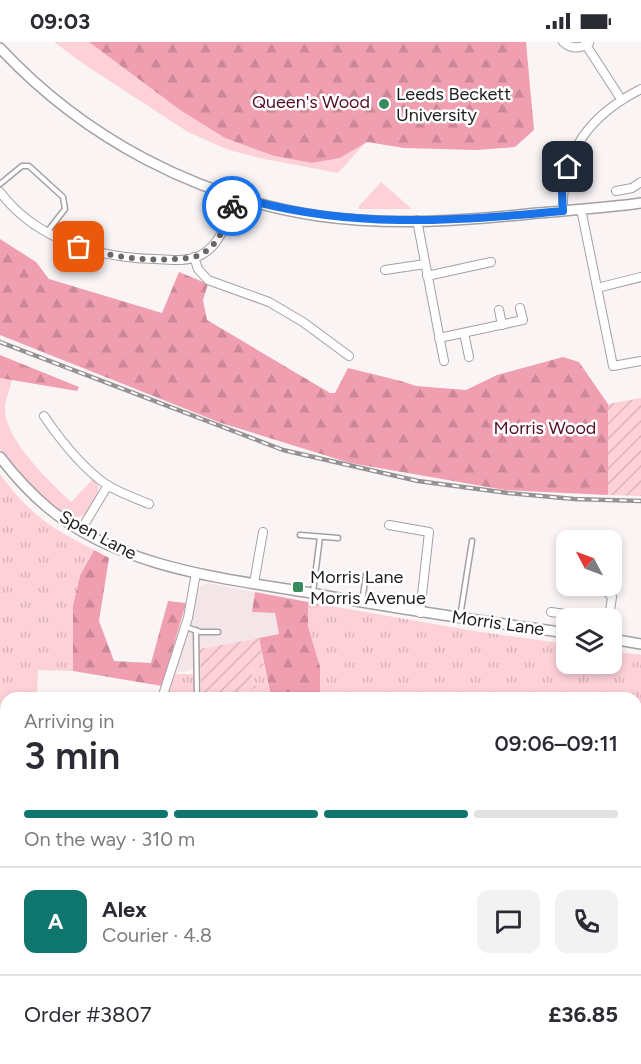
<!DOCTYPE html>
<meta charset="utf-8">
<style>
:root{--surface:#fff;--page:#f2f2f3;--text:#2b2b33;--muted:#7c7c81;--line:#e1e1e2;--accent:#0f766e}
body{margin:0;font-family:Figtree,sans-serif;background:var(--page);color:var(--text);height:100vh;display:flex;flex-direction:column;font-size:22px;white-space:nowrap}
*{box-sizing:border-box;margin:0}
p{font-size:20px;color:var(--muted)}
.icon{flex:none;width:33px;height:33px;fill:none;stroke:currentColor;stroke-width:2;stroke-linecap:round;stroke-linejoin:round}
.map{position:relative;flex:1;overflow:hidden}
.panel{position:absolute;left:0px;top:650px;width:642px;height:374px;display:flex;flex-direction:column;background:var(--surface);border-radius:18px 18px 0 0;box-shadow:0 3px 9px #0003}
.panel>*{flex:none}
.needle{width:39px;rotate:311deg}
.buttons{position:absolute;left:556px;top:488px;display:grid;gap:12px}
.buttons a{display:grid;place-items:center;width:66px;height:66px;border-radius:12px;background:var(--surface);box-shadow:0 3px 9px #0003;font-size:30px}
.pin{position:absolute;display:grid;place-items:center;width:51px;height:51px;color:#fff;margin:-26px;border-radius:12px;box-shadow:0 3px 9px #0006}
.courier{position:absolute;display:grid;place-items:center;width:60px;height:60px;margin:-30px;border:4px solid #1a73e8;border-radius:50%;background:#fff;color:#222;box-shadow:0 2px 8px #0007}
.head em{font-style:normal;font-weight:600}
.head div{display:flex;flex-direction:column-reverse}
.head{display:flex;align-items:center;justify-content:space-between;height:102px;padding:0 24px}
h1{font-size:39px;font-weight:600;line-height:45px}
.bar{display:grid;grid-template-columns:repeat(4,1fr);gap:9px 6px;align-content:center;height:72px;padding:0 24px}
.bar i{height:8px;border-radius:4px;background:var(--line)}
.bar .active{background:var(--accent)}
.bar p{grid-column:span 4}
.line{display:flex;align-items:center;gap:15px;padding:0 24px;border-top:2px solid var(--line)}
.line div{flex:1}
.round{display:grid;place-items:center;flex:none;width:63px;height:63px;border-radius:12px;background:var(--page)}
.status{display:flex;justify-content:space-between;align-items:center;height:42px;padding:0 30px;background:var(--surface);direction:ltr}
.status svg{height:16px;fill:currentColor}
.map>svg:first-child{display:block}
.built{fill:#f4e6e8}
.grass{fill:#fed1d9}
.forest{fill:url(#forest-firs)}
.park{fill:url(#park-tufts)}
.garden{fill:url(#garden-furrows)}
.water{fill:url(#water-rules)}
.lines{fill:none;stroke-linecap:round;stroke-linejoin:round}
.service-casing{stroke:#a5a0a1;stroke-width:7}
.minor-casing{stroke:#a5a0a1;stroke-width:10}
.tertiary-casing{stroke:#a5a0a1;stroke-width:12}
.primary-casing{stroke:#d2d2d2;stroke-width:15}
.service{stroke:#fff;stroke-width:4}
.minor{stroke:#fff;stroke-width:8}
.tertiary{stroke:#fff;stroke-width:9}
.primary{stroke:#fed1da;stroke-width:12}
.rail-casing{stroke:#969192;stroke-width:4.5}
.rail{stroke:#fff;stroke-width:2;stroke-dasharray:7;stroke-linecap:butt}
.done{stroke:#6c6869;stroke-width:6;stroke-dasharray:0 10.8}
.route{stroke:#1a73e8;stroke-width:8}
.poi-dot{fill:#388b5d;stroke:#fff;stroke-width:2}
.labels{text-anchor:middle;stroke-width:5;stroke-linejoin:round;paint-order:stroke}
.poi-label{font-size:18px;fill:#1f1d1d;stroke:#fff;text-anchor:start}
.park-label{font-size:18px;fill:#540e25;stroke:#fff}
.street-label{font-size:18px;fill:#1f1d1d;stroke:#fff}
</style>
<div class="status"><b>09:03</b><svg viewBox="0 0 49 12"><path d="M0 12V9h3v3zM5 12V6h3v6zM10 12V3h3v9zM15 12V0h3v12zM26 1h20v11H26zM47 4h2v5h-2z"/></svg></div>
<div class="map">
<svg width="641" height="1022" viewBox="0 0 641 1022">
<defs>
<pattern id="forest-firs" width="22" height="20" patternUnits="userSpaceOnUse" patternTransform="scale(1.5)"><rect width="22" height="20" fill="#f09fb0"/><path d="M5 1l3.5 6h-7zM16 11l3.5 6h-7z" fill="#cd8897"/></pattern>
<pattern id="park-tufts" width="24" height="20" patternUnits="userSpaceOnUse" patternTransform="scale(1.5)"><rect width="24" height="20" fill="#fed1d9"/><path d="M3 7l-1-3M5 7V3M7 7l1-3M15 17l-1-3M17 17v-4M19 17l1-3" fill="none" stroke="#d9b3ba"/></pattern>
<pattern id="garden-furrows" width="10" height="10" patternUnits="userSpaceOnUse" patternTransform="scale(1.5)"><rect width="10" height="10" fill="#fed1d9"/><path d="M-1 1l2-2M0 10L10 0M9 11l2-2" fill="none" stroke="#d9b3ba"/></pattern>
<pattern id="water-rules" width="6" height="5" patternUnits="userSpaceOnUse" patternTransform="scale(1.5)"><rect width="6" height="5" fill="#da8b9b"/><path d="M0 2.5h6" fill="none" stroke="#b0717e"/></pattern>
</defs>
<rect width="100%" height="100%" fill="#faf4f5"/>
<!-- built -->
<path class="built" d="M208,541L255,550L252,570L275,571L279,592L200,607V626L175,631L194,556L201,544Z"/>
<!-- grass -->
<path class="grass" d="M54,0H89L180,68L225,96L274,114L312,121L340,116L367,99L338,131L259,116L226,107L188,90L85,23Z
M381,140L412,167H359V164Z
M0,336L12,338C10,346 6,356 5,365C3,396 50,440 71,460L93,437L98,443C99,453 94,461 88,469C68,497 12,423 0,407Z"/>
<!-- forest -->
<path class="forest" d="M89,0H526L534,88L515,105L476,108L404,106L367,100L340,116L312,121L274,114L225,96L180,68Z
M0,197L36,220L49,237L162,271L179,230L208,242L203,258L207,278L330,351H335L348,326L401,339L416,344L466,348L497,333L563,315L579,320L608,362V453L505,448L350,421L221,381L0,293Z
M0,313L79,345L77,349L0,336Z
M94,508L109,516L99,579L114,619L151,621L168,559L186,561L162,644L73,629V563L80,533Z
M255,550L308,560V584L320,624V655H271L259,596L279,592L275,571L252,570Z"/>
<!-- park -->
<path class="park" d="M0,432C29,472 51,486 94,508L80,533L73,563V629L38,628L37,655L6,656V849L0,852Z
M308,560L474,589L567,602V621H612V609L641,613V722L636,721V656L320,655V624L308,584Z
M264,624L271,655H245L243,650L256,646L251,628Z
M174,632H194L195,655H167Z
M6,879V1011L0,1013V882Z
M636,933L641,936V1022H338L350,1017H636Z"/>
<!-- garden -->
<path class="garden" d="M641,356V454L608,453V362Z
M259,596L264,624L251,628L256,646L243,650L245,655H201L200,607Z"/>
<!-- water -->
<path class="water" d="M51,1017H350L338,1022H39Z"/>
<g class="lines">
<!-- service casing -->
<g class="service-casing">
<path id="service" d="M0,142L22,124H29L63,155L65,167L47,190
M300,493L338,496
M313,550L320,495
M362,560L366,533
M460,575L472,499
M186,585L200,590H218
M196,588L197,656"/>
</g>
<!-- minor casing -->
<g class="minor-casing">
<path id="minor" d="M563,0C571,7 580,7 589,1
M586,3L621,57
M616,149L632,146L641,140
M0,150C36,198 98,216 156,217C170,218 188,220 201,213C222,202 228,175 235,155
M581,167L613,324L641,319
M563,169C561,110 590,73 641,47
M417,178L444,319
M194,215L198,227L208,238L269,260L303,280L349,314
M385,228L425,222
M427,234L491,220
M597,246L641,235
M499,268L502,283
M464,291L469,315
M439,296L523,278L520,266
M44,374C61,399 81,425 107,443C120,451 135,456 149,462
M389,483L429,490L420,571
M81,488L108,443
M254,541L263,490
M601,543L612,555L609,576
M551,570L593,576
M162,656L188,576L196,531
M0,727L6,726"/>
</g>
<!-- tertiary casing -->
<g class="tertiary-casing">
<path id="tertiary" d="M0,6C84,96 197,156 319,174C390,184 466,179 537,171C572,168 607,166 641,161
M0,415C14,433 29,450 47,465C119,526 222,536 311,551C396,567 481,579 567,591
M612,597L641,602"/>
</g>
<!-- primary casing -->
<g class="primary-casing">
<path id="primary" d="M636,736L641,737
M0,868L6,865"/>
</g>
<!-- service -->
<use href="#service" class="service"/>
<!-- minor -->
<use href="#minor" class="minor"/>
<!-- tertiary -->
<use href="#tertiary" class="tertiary"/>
<!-- primary -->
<use href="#primary" class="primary"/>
<!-- rail casing -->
<g class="rail-casing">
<path id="rail" d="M0,300L283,408L418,439L508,451L574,457L641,459"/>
</g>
<!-- rail -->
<use href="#rail" class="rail"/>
</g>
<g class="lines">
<!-- done -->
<path class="done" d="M79,205C116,216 156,221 194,215C217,208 225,185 232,164"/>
<!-- route -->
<path class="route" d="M232,164L235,154C345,187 450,180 563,169L562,150L568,125"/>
</g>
<!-- markers -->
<g class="poi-dot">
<circle cx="384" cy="62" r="6"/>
<rect x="292" y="539" width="12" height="12" rx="3"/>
</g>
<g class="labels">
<!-- poi labels -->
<g class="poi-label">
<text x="396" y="58">Leeds Beckett<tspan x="396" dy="21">University</tspan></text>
<text x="310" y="541">Morris Lane<tspan x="310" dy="21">Morris Avenue</tspan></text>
</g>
<!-- park labels -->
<g class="park-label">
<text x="311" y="66">Queen's Wood</text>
<text x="545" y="392">Morris Wood</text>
</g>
<!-- street labels -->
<g class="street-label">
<text transform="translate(98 493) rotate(28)" y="6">Spen Lane</text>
<text transform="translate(498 581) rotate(8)" y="6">Morris Lane</text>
</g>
</g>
</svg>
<div class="buttons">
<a><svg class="needle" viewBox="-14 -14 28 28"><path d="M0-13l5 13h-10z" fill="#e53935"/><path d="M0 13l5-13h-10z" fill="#7c7c81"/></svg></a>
<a><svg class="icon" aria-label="layers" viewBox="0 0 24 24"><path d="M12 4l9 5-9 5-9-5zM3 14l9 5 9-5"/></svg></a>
</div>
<div class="pin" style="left:79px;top:205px;background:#ea580c"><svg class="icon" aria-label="bag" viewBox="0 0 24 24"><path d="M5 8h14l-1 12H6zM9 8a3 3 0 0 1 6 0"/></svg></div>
<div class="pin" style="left:568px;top:125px;background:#1f2937"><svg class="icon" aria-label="home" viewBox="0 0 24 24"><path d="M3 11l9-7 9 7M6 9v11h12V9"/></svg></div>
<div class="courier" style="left:232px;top:164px"><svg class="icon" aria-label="bike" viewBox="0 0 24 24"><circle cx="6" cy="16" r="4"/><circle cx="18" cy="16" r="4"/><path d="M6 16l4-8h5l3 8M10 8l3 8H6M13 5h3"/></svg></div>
<section class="panel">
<div class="head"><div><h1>3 min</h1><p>Arriving in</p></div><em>09:06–09:11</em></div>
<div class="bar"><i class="active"></i><i class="active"></i><i class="active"></i><i></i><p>On the way · 310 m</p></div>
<div class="line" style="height:108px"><b class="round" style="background:var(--accent);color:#fff">A</b><div><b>Alex</b><p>Courier · 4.8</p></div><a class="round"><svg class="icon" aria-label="chat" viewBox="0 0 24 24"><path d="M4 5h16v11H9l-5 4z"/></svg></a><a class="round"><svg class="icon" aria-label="phone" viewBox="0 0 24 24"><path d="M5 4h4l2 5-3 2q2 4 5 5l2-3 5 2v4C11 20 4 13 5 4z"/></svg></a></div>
<div class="line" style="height:78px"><div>Order #3807</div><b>£36.85</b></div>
</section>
</div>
